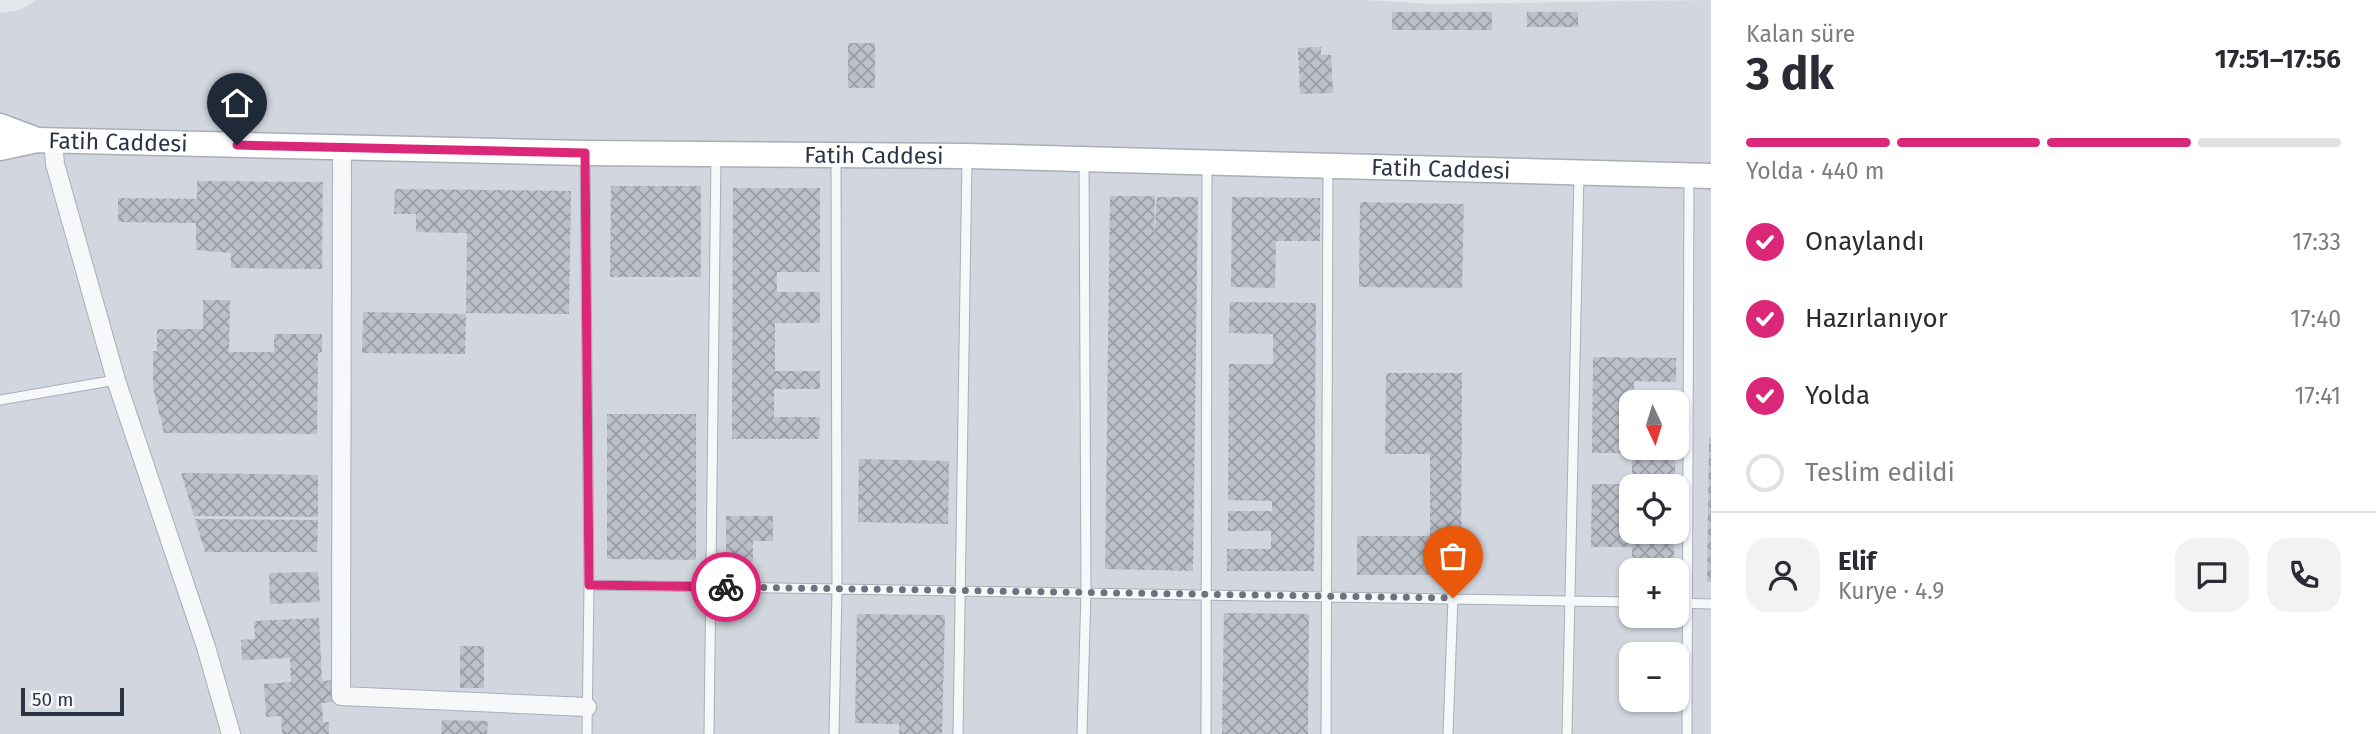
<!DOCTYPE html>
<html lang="tr">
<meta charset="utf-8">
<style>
:root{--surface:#fff;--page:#f2f2f3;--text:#2b2b33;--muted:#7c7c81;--line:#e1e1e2;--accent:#db2777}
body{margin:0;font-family:"Fira Sans",sans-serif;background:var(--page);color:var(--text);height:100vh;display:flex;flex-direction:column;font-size:26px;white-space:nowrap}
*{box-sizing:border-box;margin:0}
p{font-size:23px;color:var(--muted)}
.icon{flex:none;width:38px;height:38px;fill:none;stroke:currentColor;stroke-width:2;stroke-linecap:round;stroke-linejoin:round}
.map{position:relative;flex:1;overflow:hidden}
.drawer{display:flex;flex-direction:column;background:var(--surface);width:665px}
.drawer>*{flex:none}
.needle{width:46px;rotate:176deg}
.tools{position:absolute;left:1619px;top:390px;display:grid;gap:14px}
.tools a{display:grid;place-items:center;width:70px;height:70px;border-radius:14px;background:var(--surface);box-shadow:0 2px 5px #0004;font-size:35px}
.scale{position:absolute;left:21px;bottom:18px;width:103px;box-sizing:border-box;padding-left:7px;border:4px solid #2b3445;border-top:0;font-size:19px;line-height:24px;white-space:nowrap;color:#2b3445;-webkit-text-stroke:5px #f4f6f9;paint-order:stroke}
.pin{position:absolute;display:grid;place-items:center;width:60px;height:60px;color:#fff;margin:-72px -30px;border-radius:50% 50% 50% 0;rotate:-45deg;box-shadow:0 0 7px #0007}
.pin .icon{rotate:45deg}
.courier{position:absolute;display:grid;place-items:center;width:70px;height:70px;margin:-35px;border:5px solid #db2777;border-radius:50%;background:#fff;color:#222;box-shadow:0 2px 9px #0007}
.headline em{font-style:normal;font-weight:700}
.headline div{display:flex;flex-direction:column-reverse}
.headline{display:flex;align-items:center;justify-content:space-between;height:119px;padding:0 35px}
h1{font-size:46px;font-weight:700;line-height:52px}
.bar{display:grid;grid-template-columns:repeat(4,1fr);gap:10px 7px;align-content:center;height:84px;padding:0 35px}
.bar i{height:9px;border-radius:5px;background:var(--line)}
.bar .current{background:var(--accent)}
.bar p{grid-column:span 4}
.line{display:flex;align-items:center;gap:18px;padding:0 35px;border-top:2px solid var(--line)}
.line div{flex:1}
.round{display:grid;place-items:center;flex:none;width:74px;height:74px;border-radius:21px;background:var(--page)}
ol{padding:0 35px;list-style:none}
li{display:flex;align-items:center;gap:21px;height:77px}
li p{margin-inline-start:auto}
li .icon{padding:7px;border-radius:50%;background:var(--accent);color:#fff;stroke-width:4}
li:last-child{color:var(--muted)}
li i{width:38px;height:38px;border:4px solid var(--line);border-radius:50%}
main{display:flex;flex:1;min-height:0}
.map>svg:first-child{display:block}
.built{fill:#d2d6de;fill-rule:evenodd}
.building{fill:url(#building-cross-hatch)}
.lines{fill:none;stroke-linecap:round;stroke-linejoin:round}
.lane-casing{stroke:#a9aeb7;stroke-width:11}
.street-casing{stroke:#a9aeb7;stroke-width:20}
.secondary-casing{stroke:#a9aeb7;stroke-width:27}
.lane{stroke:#f7f8fa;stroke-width:9}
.street{stroke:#f7f8fa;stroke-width:18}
.secondary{stroke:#fff;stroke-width:24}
.done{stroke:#6c737f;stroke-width:7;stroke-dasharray:0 12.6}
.route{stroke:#db2777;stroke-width:9}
.labels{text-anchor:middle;stroke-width:7;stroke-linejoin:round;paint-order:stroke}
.street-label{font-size:23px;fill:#2b3445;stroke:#f4f6f9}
</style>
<main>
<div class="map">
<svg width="1711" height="734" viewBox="0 0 1711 734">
<defs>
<pattern id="building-cross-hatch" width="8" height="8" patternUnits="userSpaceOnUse" patternTransform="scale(1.75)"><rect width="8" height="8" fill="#bbc0ca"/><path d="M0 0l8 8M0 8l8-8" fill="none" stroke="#989da6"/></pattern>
</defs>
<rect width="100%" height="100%" fill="#e4e7ec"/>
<!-- built -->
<path class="built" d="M36,0H1364L1432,4L1711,0V734H0V13L20,10ZM1631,402H1676V448H1631ZM1631,486H1676V532H1631ZM1631,570H1676V616H1631ZM1631,654H1676V700H1631Z"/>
<!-- building -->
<path class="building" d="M1392,12H1492V30H1392Z
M1527,12H1578V27H1527Z
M848,43H875V88H848Z
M1321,47V55H1331L1333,93L1300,94L1298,48Z
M197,181L323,182L322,269L231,268V253L196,250V223L118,222V198L197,199Z
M611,186H701V277H610Z
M733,188H820V272H777V292H820V323H775V371H820V389H774V417H820L819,439H732Z
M395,189L571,191L569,314L466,313L467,233L416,232V214H394Z
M1110,196H1155L1154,238L1157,197H1198L1193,571L1105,569Z
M1232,197L1320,198V241H1276L1275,288L1231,287Z
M1360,202L1464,204L1462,288L1359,287Z
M203,300H230L229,352H274V334H322V352L318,353L317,434L164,433L153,388V351H157V329H203Z
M1230,302L1316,303L1314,571H1227V549H1271V531H1228V511H1272V501L1228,500L1229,364H1273V334L1229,333Z
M363,312L466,314L465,354L362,353Z
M1593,357L1676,358V382L1634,381V398L1676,399V402H1631V448H1675V486H1631V532H1674V570H1632V547H1591L1592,484H1632V453H1592Z
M1386,373H1462L1461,575H1357V536H1430V454H1385Z
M607,414H696V560L607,559Z
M1709,438H1711V582H1707Z
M859,459L949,461L948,524L858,522Z
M181,473L318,475V517L194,516Z
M726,516H773V541H753V562H726Z
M195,519L318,520L317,552H205Z
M318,572L320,602L270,604L269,573Z
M1224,613L1309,614L1308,734H1222Z
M857,614L945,615L942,734H899V724L855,723Z
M319,618L322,681L334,680L335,702L322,703L323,722H329V734H282L281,716L266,717L264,684L291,682L290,658L242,660L241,640L255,639L254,621Z
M460,646H484V688H460Z
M442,720L488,721L487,734H441Z"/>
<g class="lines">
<!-- lane casing -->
<g class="lane-casing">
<path id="lane" d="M585,155L589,585L587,734
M0,400L116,380
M589,585L1631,602
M1676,603L1711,604
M709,734L716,155
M834,734L837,590L836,156
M958,734L967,158
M1082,734L1086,591L1084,162
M1206,734L1207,166
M1326,734L1328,169
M1448,734L1453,598
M1567,734L1579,174
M1687,734L1689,178"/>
</g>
<!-- street casing -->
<g class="street-casing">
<path id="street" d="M53,141L55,164L116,380L206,647L231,734
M342,148L341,696L587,707"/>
</g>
<!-- secondary casing -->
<g class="secondary-casing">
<g id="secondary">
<path d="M0,126L37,140"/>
<path id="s1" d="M0,148L37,140L585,153L967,156L1711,176"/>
</g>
</g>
<!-- lane -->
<use href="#lane" class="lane"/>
<!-- street -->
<use href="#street" class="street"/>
<!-- secondary -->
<use href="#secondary" class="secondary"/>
</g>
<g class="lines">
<!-- done -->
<path class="done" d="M726,587L1453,598"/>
<!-- route -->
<path class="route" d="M237,145L585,153L589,585L726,587"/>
</g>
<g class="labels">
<!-- street labels -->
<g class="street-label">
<text dy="8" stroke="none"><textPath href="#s1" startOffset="119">Fatih Caddesi</textPath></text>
<text dy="8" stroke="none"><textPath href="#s1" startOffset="875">Fatih Caddesi</textPath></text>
<text dy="8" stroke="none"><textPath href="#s1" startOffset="1442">Fatih Caddesi</textPath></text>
</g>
</g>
</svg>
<div class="tools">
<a><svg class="needle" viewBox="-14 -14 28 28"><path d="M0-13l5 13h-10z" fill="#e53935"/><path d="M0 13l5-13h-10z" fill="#7c7c81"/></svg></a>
<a><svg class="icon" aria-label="locate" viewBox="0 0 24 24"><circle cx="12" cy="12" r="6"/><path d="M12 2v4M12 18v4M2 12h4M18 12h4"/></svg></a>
<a>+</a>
<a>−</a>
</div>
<div class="scale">50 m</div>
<div class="pin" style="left:1453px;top:598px;background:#ea580c"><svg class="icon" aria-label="bag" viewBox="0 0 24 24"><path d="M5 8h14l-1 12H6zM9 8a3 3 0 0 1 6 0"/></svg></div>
<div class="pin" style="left:237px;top:145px;background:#1f2937"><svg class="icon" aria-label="home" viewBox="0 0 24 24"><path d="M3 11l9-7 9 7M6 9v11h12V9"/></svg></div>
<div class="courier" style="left:726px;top:587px"><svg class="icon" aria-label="bike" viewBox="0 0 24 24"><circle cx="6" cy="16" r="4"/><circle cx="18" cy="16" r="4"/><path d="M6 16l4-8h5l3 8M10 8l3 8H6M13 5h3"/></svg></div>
</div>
<section class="drawer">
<div class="headline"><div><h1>3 dk</h1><p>Kalan süre</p></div><em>17:51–17:56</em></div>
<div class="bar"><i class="current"></i><i class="current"></i><i class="current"></i><i></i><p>Yolda · 440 m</p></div>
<ol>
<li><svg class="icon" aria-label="check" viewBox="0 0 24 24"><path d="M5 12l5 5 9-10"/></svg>Onaylandı<p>17:33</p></li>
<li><svg class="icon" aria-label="check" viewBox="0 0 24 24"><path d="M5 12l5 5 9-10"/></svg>Hazırlanıyor<p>17:40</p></li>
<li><svg class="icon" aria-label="check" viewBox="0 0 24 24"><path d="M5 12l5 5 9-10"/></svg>Yolda<p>17:41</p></li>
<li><i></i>Teslim edildi</li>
</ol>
<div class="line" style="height:126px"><a class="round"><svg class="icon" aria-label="person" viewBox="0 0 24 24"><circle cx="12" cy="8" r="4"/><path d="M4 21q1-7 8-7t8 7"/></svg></a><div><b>Elif</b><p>Kurye · 4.9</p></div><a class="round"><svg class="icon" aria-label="chat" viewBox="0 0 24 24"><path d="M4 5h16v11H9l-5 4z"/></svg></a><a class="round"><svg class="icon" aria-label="phone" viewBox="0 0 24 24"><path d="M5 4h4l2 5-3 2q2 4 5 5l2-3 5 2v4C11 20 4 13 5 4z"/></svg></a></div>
</section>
</main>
